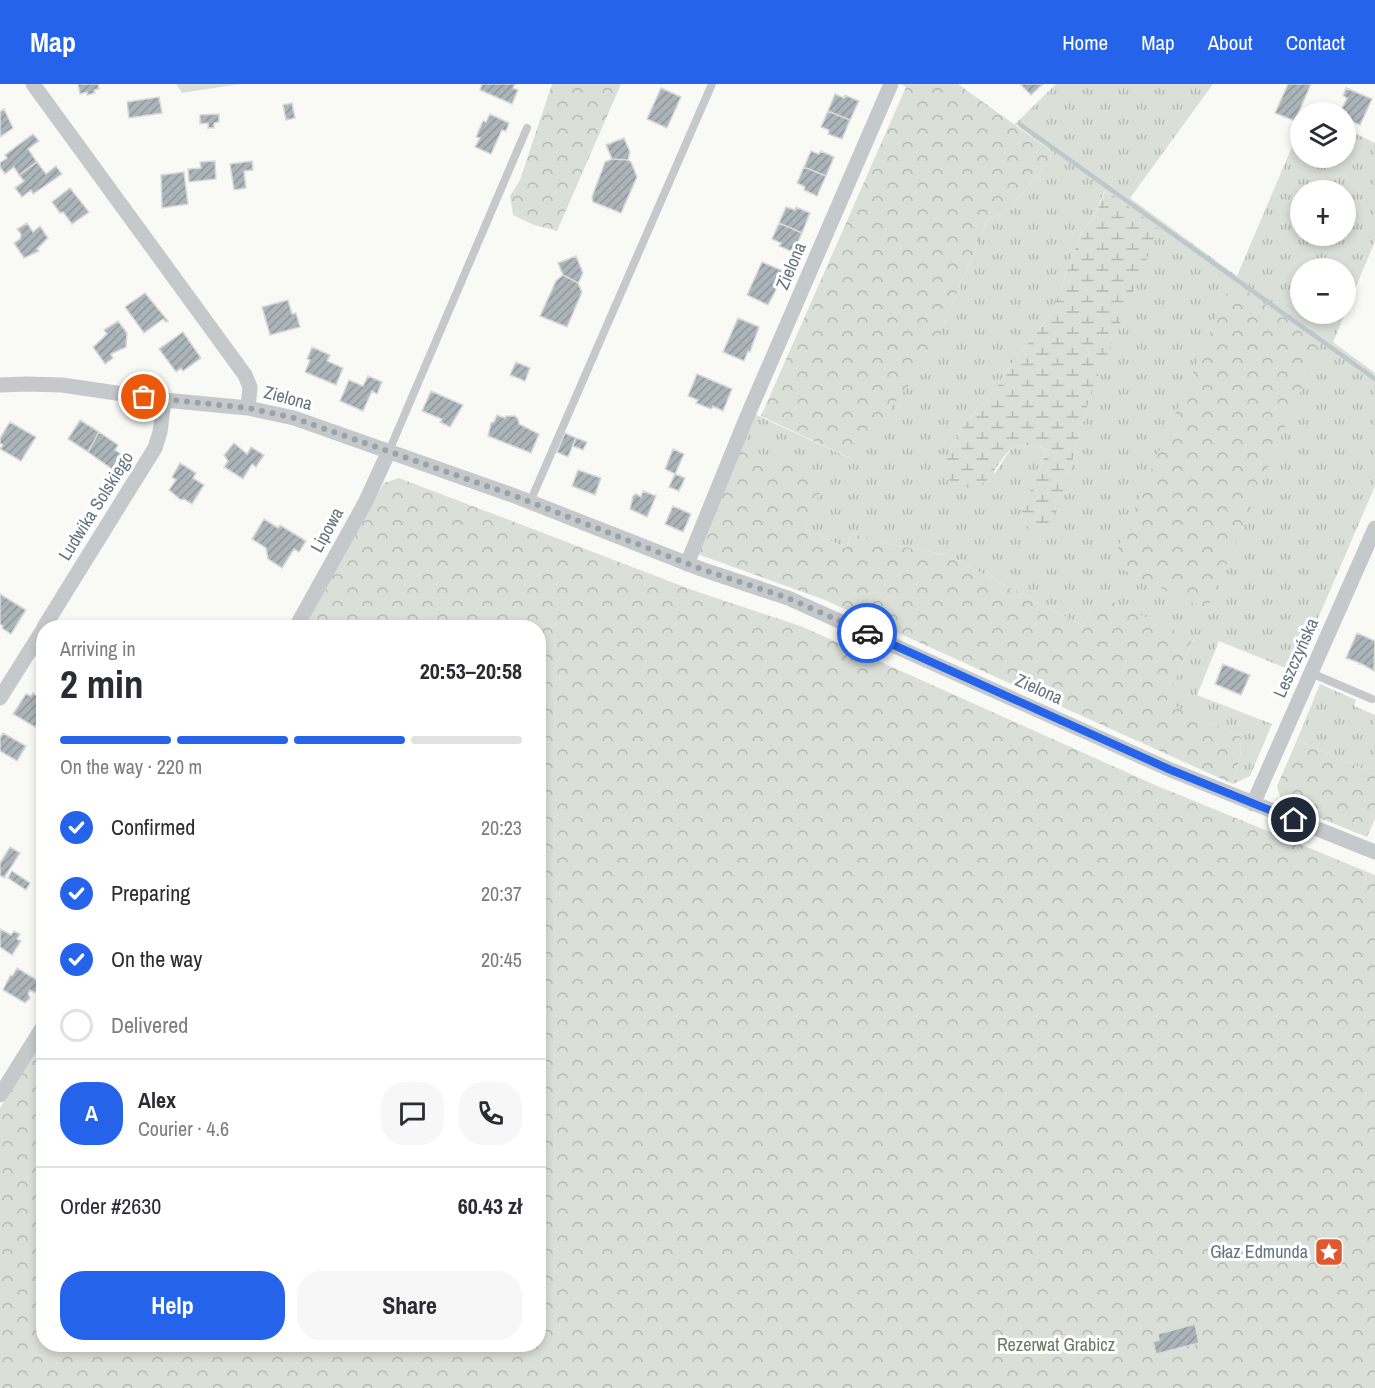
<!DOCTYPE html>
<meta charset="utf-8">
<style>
:root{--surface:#fff;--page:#f7f7f7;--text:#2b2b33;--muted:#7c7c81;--line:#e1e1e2;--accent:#2563eb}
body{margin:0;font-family:"Archivo Narrow",sans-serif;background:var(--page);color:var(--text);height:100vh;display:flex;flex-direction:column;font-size:22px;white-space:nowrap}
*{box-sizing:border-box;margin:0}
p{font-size:20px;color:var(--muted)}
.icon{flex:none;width:33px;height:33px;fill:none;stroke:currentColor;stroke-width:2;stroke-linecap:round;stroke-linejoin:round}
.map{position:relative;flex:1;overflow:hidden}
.details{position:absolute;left:36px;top:536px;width:510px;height:732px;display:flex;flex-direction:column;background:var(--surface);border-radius:24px;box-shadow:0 3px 9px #0003}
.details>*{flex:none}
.fabs{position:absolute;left:1290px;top:18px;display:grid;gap:12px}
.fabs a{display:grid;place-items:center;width:66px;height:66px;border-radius:50%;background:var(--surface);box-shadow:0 3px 9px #0003;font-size:30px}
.pin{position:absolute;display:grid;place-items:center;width:51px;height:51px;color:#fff;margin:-26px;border:3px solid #fff;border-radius:50%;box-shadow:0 2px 6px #0007}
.courier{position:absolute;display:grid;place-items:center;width:60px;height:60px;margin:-30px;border:4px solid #2563eb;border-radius:50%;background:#fff;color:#222;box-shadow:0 2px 8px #0007}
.summary em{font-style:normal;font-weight:800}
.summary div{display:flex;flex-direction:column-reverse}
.summary{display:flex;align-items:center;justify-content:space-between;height:102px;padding:0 24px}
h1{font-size:39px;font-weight:800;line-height:45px}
.bar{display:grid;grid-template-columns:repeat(4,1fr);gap:9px 6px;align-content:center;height:72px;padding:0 24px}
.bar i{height:8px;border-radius:4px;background:var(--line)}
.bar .selected{background:var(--accent)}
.bar p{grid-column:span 4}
.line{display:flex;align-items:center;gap:15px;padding:0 24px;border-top:2px solid var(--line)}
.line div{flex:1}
.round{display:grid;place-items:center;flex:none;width:63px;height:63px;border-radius:24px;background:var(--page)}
ol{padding:0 24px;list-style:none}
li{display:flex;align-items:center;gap:18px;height:66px}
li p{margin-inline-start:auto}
li .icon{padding:6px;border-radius:50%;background:var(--accent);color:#fff;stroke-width:4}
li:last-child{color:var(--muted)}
li i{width:33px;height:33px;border:3px solid var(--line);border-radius:50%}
.primary-button{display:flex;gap:12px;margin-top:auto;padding:12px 24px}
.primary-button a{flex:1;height:69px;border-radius:24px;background:var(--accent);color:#fff;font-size:24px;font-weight:800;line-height:69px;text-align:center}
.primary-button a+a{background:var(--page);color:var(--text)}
header{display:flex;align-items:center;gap:36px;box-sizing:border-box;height:84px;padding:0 30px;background:var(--accent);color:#fff}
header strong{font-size:28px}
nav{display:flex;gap:33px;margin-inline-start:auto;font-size:21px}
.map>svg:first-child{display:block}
.grass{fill:url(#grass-tufts);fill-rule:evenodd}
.forest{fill:url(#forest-crowns)}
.wetland{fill:url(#wetland-marsh)}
.garden{fill:#dae0d7}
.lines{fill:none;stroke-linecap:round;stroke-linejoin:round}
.stream{stroke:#bcc8cc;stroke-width:4.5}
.building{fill:url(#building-hatch);stroke:#dadbd9;stroke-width:1.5}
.lane{stroke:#c5c9cc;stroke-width:8}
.street{stroke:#c5c9cc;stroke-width:15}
.done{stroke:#98a3aa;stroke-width:6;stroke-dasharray:0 10.8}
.route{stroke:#2563eb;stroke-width:8}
.labels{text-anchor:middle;stroke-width:6;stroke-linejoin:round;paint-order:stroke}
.street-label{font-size:18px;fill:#647481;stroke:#fff}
.poi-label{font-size:18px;fill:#647481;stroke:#fff;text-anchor:end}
.park-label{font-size:18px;fill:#677963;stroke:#fff}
</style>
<header>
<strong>Map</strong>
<nav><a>Home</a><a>Map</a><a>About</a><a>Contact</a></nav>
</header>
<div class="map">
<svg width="1375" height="1304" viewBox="0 0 1375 1304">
<defs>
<pattern id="grass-tufts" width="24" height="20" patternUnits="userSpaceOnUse" patternTransform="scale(1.5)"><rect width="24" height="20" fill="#dae0d7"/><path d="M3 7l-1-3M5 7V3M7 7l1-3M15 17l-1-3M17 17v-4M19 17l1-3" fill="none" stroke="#b4bab4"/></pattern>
<pattern id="forest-crowns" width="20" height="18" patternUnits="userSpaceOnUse" patternTransform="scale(1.5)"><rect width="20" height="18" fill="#dae0d7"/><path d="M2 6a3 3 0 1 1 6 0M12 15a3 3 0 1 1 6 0" fill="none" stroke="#b4bab4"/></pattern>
<pattern id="wetland-marsh" width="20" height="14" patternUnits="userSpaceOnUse" patternTransform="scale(1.5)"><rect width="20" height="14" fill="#dae0d7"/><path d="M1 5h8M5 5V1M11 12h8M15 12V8" fill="none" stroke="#b4bab4"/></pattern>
<pattern id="building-hatch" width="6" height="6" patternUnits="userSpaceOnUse" patternTransform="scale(1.5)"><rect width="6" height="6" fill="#abb4b9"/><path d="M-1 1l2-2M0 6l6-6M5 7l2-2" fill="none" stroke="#8f979c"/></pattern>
</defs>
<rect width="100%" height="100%" fill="#f9f9f6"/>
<!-- grass -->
<path class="grass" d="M1056,0H1213L1130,114L1237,192L1300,44V74H1346V45L1375,59V157L1346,227V184H1300V230H1345L1333,258L1375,289V402L1295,588L1219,557L1197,611L1272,640L1250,692L1233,700L1240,674L1241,653L1165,618L1193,556L1098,512L1083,542L947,471L888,460L852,449L846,464L804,444L821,404L740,362L754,330L852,375L944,240L988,135L1009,126L1054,69L1015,40ZM1105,106L1091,309L1069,389L1018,436L1047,367C1036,359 1022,360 1011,365L995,389L949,366L966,338L998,302L1004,290L1052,229L1081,149L1093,135ZM1300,106H1346V152H1300Z
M1320,600L1356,616L1354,622L1375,631V690L1297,656Z"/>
<!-- forest -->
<path class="forest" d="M552,0H621L557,147L534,141L513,131L510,112L520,96Z
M901,0H958L1054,69L1009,126L988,135L944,240L926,278L852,375L761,332L906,3Z
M1232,197L1321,259L1207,526L1111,480Z
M740,362L797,385L822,404L804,444L846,464L852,449L888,460L947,471L1083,542L1098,511L1193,555L1166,618L1241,653L1240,674L1233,700L825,516L695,469Z
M399,394L695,507L803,543L1155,701L1375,791V1304H0V1024L43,954L44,1260H538V543H296L384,399Z
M1297,656L1375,690V735L1367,753L1282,719L1277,702Z"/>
<!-- wetland -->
<path class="wetland" d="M1106,106L1159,145L1091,309L1069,389L1047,451L1029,446L1018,436L1047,367C1037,359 1022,360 1011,365C989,386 992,411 952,401L948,393L946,379L949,366L966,338L998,302L1004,290L1052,229L1081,149L1093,135Z"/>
<!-- garden -->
<path class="garden" d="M176,0H240L182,9Z"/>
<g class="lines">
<!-- stream -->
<path class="stream" d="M1021,41L1375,295"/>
</g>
<!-- building -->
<path class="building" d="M78,0H98L99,5L94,6L95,9L87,11V8L80,10Z
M482,0H515L513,4L518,6L512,20L480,6Z
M1020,0H1043L1031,11Z
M1288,0H1311L1295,37L1275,29Z
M661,4L681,13L667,44L647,35Z
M1346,4L1372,15L1360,41L1346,35V28H1340L1347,14L1343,12Z
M835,10L844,14L845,11L859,17L850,36L828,27Z
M159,13L162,29L129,34L127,18Z
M292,19L295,34L286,36L283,21Z
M4,25L13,44L0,53V28Z
M828,27L850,36L842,55L828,50L829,46L821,43Z
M219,30V38L214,39V44H208V39L200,40V31Z
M490,30L509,39L506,47L502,46L491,70L475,63L480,54L476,53L483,37L486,38Z
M33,50L39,57L28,65L37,78L19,91L14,83L5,90L0,83V79L7,74L5,71Z
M624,54L630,68L628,76L612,75L606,61Z
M811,67L819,70L821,67L834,73L826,92L804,83Z
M612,75L628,76L631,78L637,93L621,129L593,118L592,113L605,78Z
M215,77L216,95L189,98L188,85L201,84L200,78Z
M252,77L253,86L244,87L246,104L234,106L230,80Z
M37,78L46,90L56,82L62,90L33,110L31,106L22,113L15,104L24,97L19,91Z
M804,83L826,92L817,112L804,106L805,103L797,99Z
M184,88L188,120L162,124L161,91Z
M70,104L89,128L72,140L63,128L60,129L52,118Z
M786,123L795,126L796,123L810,129L802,149L779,139Z
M27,139L33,148L40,142L48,154L37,165L39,167L24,174L14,159L20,155L21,150L17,145Z
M779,139L802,149L793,168L779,162L781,159L772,155Z
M576,172L583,189L578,199L563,191L558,179Z
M762,178L783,187L778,197L780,198L768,221L747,211Z
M563,191L578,199L582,208L567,243L540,232L556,197Z
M145,209L168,237L166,238L163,235L144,249L125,223Z
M288,216L292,230L296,229L300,243L270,251L262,223Z
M738,234L759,243L750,268L748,267L744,277L723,268Z
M118,237L127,249L126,263L111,270L113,274L105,280L93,263L107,250L104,246Z
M183,248L201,274L183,287L181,284L176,288L159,265Z
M312,263L330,271L327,277L343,284L336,301L305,288L310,276L307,275Z
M516,278L530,284L525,297L510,291Z
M697,290L732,305L723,327L713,322L711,325L696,319L698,316L688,312Z
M368,292L382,298L377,310L372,307L363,327L340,317L349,296L363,302Z
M431,307L463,321L450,343L440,338L442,335L422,327Z
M497,331L505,334L506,332H515L518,335L519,340L539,350L531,369L488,352L491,339L494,338Z
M80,336L99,348L88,368L68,355Z
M10,338L36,353L21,377L0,365L3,361L0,359V354Z
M99,348L118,361L115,366L121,370L112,385L88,368Z
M565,349L576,354L568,373L557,368Z
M576,354L587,358L583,366L573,362Z
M234,359L247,370L251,363L264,371L256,383L252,380L243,395L224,383L228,377L224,371Z
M673,365L684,370L675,390L665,385Z
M180,379L196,389L193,394L204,401L192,420L184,415L181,416L169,406L176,396L172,393Z
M578,386L601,394L595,411L572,402Z
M675,390L685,394L679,407L669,403Z
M643,407L656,412L647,433L630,425L633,412L636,410L641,413Z
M673,422L691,430L683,448L665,440Z
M264,435L278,444L280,441L306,457L299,468L294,465L282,484L268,475L266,464L252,455Z
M0,510L26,526L11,550L2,544L3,542L0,540Z
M1357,549L1375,557L1374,587L1362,580H1359L1360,579L1346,574Z
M1223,580L1250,591L1241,611L1215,600Z
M33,609L44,616V628L35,643L13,630L26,610L31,612Z
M44,628V648L35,643Z
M3,649L26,662L17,677L0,667V654Z
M10,763L20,769L4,794L0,791V779Z
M12,787L30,799L26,806L8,794Z
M0,845L11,851L14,847L20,850L17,855L21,857L12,871L0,863Z
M17,884L42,899L35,909L30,906L28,909L30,914L25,919L3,906L10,892L13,891Z
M1195,1240L1199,1259L1156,1270L1153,1258L1159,1256L1158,1250Z"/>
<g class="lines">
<!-- lane -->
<path class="lane" d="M389,367L527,44
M530,418L712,0
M1311,589L1372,615"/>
<!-- street -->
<path class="street" d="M33,0L245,291L250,303L248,324
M0,301L26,300L62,301L164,316L248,324L294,334L515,412L701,485L788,514L1171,686L1375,768
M687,480L746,335L891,0
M44,543L155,364L160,348L164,316
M296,543L365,419L389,367
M0,614L44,544
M1253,720L1375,444
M0,1011L44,941"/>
</g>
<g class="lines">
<!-- done -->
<path class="done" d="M144,313L248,324L294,334L515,412L701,485L788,514L867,549"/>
<!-- route -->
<path class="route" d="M867,549L1171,686L1294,736"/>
</g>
<!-- icons -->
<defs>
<g id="sight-square" transform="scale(1.5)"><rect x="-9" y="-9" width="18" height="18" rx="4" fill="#e0582f" stroke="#fff"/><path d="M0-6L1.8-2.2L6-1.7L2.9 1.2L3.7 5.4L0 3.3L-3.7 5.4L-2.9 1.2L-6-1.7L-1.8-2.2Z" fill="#fff"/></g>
</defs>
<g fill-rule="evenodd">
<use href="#sight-square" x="1329" y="1168"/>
</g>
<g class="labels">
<!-- street labels -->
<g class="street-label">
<text transform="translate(791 182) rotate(-67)" y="6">Zielona</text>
<text transform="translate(288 314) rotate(15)" y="6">Zielona</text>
<text transform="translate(96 422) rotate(-58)" y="6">Ludwika Solskiego</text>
<text transform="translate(327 446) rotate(-61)" y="6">Lipowa</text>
<text transform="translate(1296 574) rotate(-66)" y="6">Leszczyńska</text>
<text transform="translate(1039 605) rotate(24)" y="6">Zielona</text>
</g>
<!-- poi labels -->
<g class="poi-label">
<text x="1308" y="1174">Głaz Edmunda</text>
</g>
<!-- park labels -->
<g class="park-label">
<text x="1056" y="1267">Rezerwat Grabicz</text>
</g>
</g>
</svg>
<div class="fabs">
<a><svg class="icon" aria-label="layers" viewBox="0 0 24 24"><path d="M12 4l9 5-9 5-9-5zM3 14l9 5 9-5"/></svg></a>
<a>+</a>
<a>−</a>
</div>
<div class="pin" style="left:144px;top:313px;background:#ea580c"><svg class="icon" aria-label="bag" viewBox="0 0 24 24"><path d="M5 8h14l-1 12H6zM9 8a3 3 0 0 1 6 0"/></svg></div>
<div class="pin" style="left:1294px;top:736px;background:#1f2937"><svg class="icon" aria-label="home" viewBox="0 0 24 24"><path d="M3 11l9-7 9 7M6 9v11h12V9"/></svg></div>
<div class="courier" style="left:867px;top:549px"><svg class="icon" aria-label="car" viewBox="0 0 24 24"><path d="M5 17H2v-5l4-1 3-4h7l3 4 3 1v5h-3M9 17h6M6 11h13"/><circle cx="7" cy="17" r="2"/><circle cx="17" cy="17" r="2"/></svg></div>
<section class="details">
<div class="summary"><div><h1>2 min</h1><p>Arriving in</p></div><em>20:53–20:58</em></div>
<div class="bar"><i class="selected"></i><i class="selected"></i><i class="selected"></i><i></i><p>On the way · 220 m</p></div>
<ol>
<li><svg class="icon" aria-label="check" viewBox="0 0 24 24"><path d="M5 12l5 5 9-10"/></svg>Confirmed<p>20:23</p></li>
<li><svg class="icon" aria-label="check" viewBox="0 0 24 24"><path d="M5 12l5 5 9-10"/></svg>Preparing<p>20:37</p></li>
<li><svg class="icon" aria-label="check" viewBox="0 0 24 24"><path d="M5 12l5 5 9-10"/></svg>On the way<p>20:45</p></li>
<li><i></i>Delivered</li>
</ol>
<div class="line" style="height:108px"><b class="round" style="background:var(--accent);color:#fff">A</b><div><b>Alex</b><p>Courier · 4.6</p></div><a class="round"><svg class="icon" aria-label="chat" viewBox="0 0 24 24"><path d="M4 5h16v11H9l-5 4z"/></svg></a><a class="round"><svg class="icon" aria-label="phone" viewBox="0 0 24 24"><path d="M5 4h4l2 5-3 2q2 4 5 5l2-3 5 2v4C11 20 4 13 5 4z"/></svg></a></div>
<div class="line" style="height:78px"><div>Order #2630</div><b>60.43 zł</b></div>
<div class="primary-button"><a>Help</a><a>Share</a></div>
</section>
</div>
